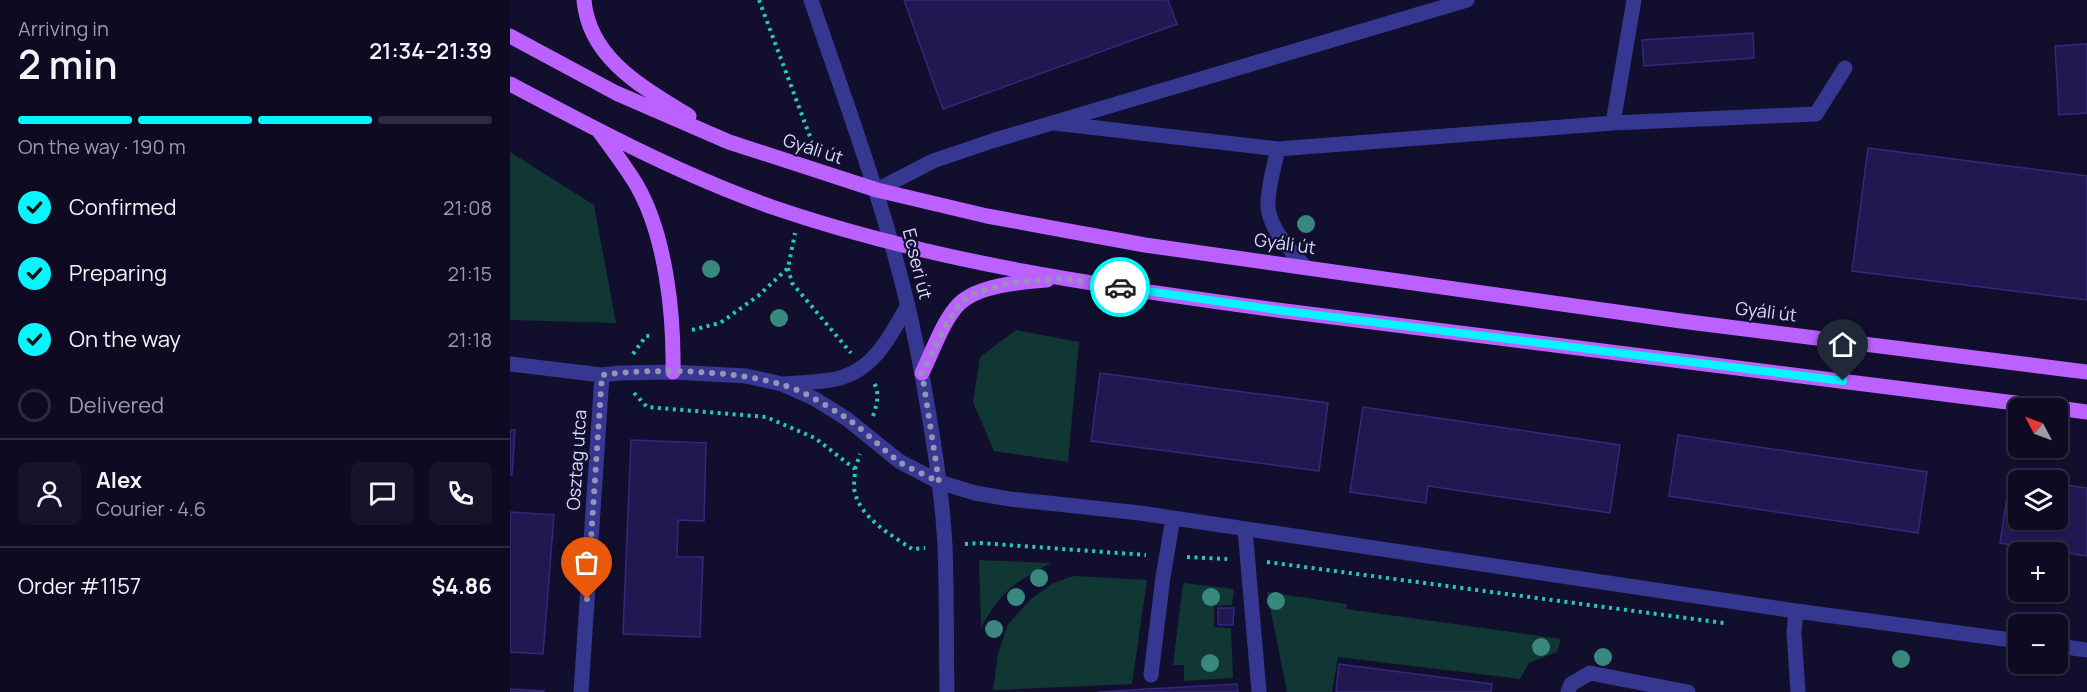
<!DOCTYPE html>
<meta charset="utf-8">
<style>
:root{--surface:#0e0a22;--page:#17132a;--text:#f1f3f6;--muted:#9b9aa5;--line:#2e2b40;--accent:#06f5ff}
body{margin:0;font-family:Manrope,sans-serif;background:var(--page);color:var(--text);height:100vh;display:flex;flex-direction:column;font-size:22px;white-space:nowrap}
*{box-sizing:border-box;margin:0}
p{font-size:20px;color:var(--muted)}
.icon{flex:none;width:33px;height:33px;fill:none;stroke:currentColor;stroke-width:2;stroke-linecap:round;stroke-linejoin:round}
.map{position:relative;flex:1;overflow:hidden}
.side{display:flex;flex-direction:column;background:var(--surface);width:510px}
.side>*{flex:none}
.needle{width:39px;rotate:311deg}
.controls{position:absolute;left:1498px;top:398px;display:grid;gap:12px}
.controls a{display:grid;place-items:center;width:60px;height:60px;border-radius:9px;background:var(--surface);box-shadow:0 2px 4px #0004,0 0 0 2px var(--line);font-size:30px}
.pin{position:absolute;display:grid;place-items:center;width:51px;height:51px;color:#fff;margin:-62px -26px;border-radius:50% 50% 50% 0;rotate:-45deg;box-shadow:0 0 6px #0007}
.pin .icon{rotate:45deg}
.courier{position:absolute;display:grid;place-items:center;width:60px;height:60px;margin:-30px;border:4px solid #06f5ff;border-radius:50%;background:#fff;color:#222;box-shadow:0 2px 8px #0007}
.head em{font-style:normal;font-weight:600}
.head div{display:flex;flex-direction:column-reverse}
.head{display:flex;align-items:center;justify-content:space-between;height:102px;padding:0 18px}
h1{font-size:39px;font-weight:600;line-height:45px}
.bar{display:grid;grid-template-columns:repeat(4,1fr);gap:9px 6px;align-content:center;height:72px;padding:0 18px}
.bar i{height:8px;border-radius:4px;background:var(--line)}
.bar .current{background:var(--accent)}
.bar p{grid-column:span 4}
.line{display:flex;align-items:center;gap:15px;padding:0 18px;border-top:2px solid var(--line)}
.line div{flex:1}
.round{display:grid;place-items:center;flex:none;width:63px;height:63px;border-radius:9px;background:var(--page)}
ol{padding:0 18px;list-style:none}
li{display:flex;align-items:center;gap:18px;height:66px}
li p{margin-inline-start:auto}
li .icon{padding:6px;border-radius:50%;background:var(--accent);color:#111;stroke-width:4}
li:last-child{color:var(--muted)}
li i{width:33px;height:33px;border:3px solid var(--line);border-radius:50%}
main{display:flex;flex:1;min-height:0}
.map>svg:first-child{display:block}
.green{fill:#113734}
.building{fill:#201850;stroke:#34287e;stroke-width:1.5}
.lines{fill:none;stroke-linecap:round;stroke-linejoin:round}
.path{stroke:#23cab5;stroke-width:4;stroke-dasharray:3 4.5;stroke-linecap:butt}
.minor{stroke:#353790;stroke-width:15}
.major{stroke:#ba61ff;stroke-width:15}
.tree{fill:#38887d}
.done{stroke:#9593b6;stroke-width:6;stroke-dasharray:0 10.8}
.route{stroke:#06f5ff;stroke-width:8}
.labels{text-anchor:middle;stroke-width:4.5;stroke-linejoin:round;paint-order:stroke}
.street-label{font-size:18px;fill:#dcdaff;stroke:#120e2d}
</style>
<main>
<section class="side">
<div class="head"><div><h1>2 min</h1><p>Arriving in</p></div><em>21:34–21:39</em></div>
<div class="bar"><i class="current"></i><i class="current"></i><i class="current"></i><i></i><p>On the way · 190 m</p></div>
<ol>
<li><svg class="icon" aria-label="check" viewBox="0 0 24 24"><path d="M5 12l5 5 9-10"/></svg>Confirmed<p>21:08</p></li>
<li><svg class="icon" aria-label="check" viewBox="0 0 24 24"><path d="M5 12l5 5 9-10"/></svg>Preparing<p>21:15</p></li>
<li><svg class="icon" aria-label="check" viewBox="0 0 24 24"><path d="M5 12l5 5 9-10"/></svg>On the way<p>21:18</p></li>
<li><i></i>Delivered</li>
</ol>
<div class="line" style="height:108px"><a class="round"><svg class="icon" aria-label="person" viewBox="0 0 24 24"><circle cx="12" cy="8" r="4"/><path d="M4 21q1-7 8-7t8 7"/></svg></a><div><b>Alex</b><p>Courier · 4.6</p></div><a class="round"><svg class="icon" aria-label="chat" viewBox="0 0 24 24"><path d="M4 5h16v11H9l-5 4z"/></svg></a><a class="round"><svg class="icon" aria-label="phone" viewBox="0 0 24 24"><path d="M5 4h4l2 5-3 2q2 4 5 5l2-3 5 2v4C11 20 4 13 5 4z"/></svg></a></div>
<div class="line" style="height:78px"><div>Order #1157</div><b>$4.86</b></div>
</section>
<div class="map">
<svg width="1577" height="692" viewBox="0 0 1577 692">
<rect width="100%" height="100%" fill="#120e2d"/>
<!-- green -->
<path class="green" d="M0,152L84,205L106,323L0,320Z
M506,330L569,342L558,462L484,451L463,402L470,357Z
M469,560L541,563C504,582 492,591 471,627Z
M563,576L637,580L622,684L483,690L488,654L498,624L521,599L543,583Z
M673,583L724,589L722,605L704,606V627L721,628L723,678L674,681V665H663Z
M757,592L837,604L836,609L1051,639L1047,652L1019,663L1010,679L828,657L822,692H777Z"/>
<!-- building -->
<path class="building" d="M394,0H658L667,24L433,109Z
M1243,33L1244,58L1134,66L1132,40Z
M1577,44V113L1549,115L1545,46Z
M1358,148L1577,176V300L1342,271Z
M590,373L818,403L809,471L581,441Z
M853,407L1110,445L1100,513L918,486L916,503L840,492Z
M0,430H5L2,475H0Z
M1168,435L1417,472L1408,533L1159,496Z
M121,440L196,443L194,521L168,520L167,557H193L190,637L113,634Z
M1500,477L1522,480H1509V519H1548V484L1577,488V556L1490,543Z
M0,512L44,515L33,654L0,652Z
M708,608H724L723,625H708Z
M829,664L982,684L981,692H826Z
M727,684L728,692H588L638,689Z
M0,689L34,691V692H0Z"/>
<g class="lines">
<!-- path -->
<path class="path" d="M249,0L302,142L301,149
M278,268L282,283L341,353
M182,330L210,323L248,296L278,268L285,233
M123,354L136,336H143
M124,393L137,407L256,417L305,438L345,469C345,475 344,482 344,488C348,517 380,534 402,549L415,548
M363,416C367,404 370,394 364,383
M345,469L350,454
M455,544L470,543L636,555
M677,557L717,559
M757,562L1214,623
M1515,663L1541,666"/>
<!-- minor -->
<path class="minor" d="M301,0C343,124 390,246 412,375C422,431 432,489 435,546C437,595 436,644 437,692
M544,123L768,149L1103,123L1306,114L1335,68
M1103,123L1124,0
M768,149C764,166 759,184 758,201C756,226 780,249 795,267
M367,190L423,161L485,140L957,0
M0,364L92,375L109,373L163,372L236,376L272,384L305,399L337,419L389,461L429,482L465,493L500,499L630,513L1286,611L1509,641
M274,384C292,382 313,383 330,378C366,368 381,334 398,305
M735,529L749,692
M1286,611L1284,633L1288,692
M1548,646L1577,650
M641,675L653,577L663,518
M71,692L92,375
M1058,692L1061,684L1080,673L1178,692"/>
<!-- major -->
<path class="major" d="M74,0C79,59 134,88 179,116
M0,36L106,93L219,142L367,190L477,216L635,245L1171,321L1577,372
M0,84C85,129 171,175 262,207C425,263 597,287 767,310L1545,408
M89,131C102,149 115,166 126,184C156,235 164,315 163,372
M412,373C422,353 433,320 449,304C468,285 511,282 537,280
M1548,408L1577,412"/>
</g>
<!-- trees -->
<g class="tree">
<circle cx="796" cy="224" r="9"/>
<circle cx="201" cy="269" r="9"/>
<circle cx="269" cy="318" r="9"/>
<circle cx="529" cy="578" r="9"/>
<circle cx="506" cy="597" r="9"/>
<circle cx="701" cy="597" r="9"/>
<circle cx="766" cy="601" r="9"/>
<circle cx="484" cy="629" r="9"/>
<circle cx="1031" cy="647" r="9"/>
<circle cx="1093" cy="657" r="9"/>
<circle cx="1391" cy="659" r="9"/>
<circle cx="700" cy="663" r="9"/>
</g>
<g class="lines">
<!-- done -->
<path class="done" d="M77,599L92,375C141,368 222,370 270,384C293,390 315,405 335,417C354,430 370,447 388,461C400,469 416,475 429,482L412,373L439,319L449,304L463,294L501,283L554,278L610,287"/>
<!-- route -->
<path class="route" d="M610,287L767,310L1333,381"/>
</g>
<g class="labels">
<!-- street labels -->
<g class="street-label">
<text transform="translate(303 149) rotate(18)" y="6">Gyáli út</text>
<text transform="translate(775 244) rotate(8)" y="6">Gyáli út</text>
<text transform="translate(407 264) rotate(76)" y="6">Ecseri út</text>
<text transform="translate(1256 312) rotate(7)" y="6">Gyáli út</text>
<text transform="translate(67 460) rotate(-86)" y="6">Osztag utca</text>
</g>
</g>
</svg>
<div class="controls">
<a><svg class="needle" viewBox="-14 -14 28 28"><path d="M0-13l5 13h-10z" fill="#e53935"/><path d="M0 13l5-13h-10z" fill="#9b9aa5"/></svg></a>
<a><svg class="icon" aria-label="layers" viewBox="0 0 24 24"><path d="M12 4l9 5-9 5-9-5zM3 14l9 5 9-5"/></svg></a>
<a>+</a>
<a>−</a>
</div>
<div class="pin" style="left:77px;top:599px;background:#ea580c"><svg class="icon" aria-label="bag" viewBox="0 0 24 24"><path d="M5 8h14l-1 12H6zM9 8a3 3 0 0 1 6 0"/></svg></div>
<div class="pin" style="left:1333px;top:381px;background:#1f2937"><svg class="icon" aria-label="home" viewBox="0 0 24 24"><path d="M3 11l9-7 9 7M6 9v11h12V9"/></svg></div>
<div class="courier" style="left:610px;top:287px"><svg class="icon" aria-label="car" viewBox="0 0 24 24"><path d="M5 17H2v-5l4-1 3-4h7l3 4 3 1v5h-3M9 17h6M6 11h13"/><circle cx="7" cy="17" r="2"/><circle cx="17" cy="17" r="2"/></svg></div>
</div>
</main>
